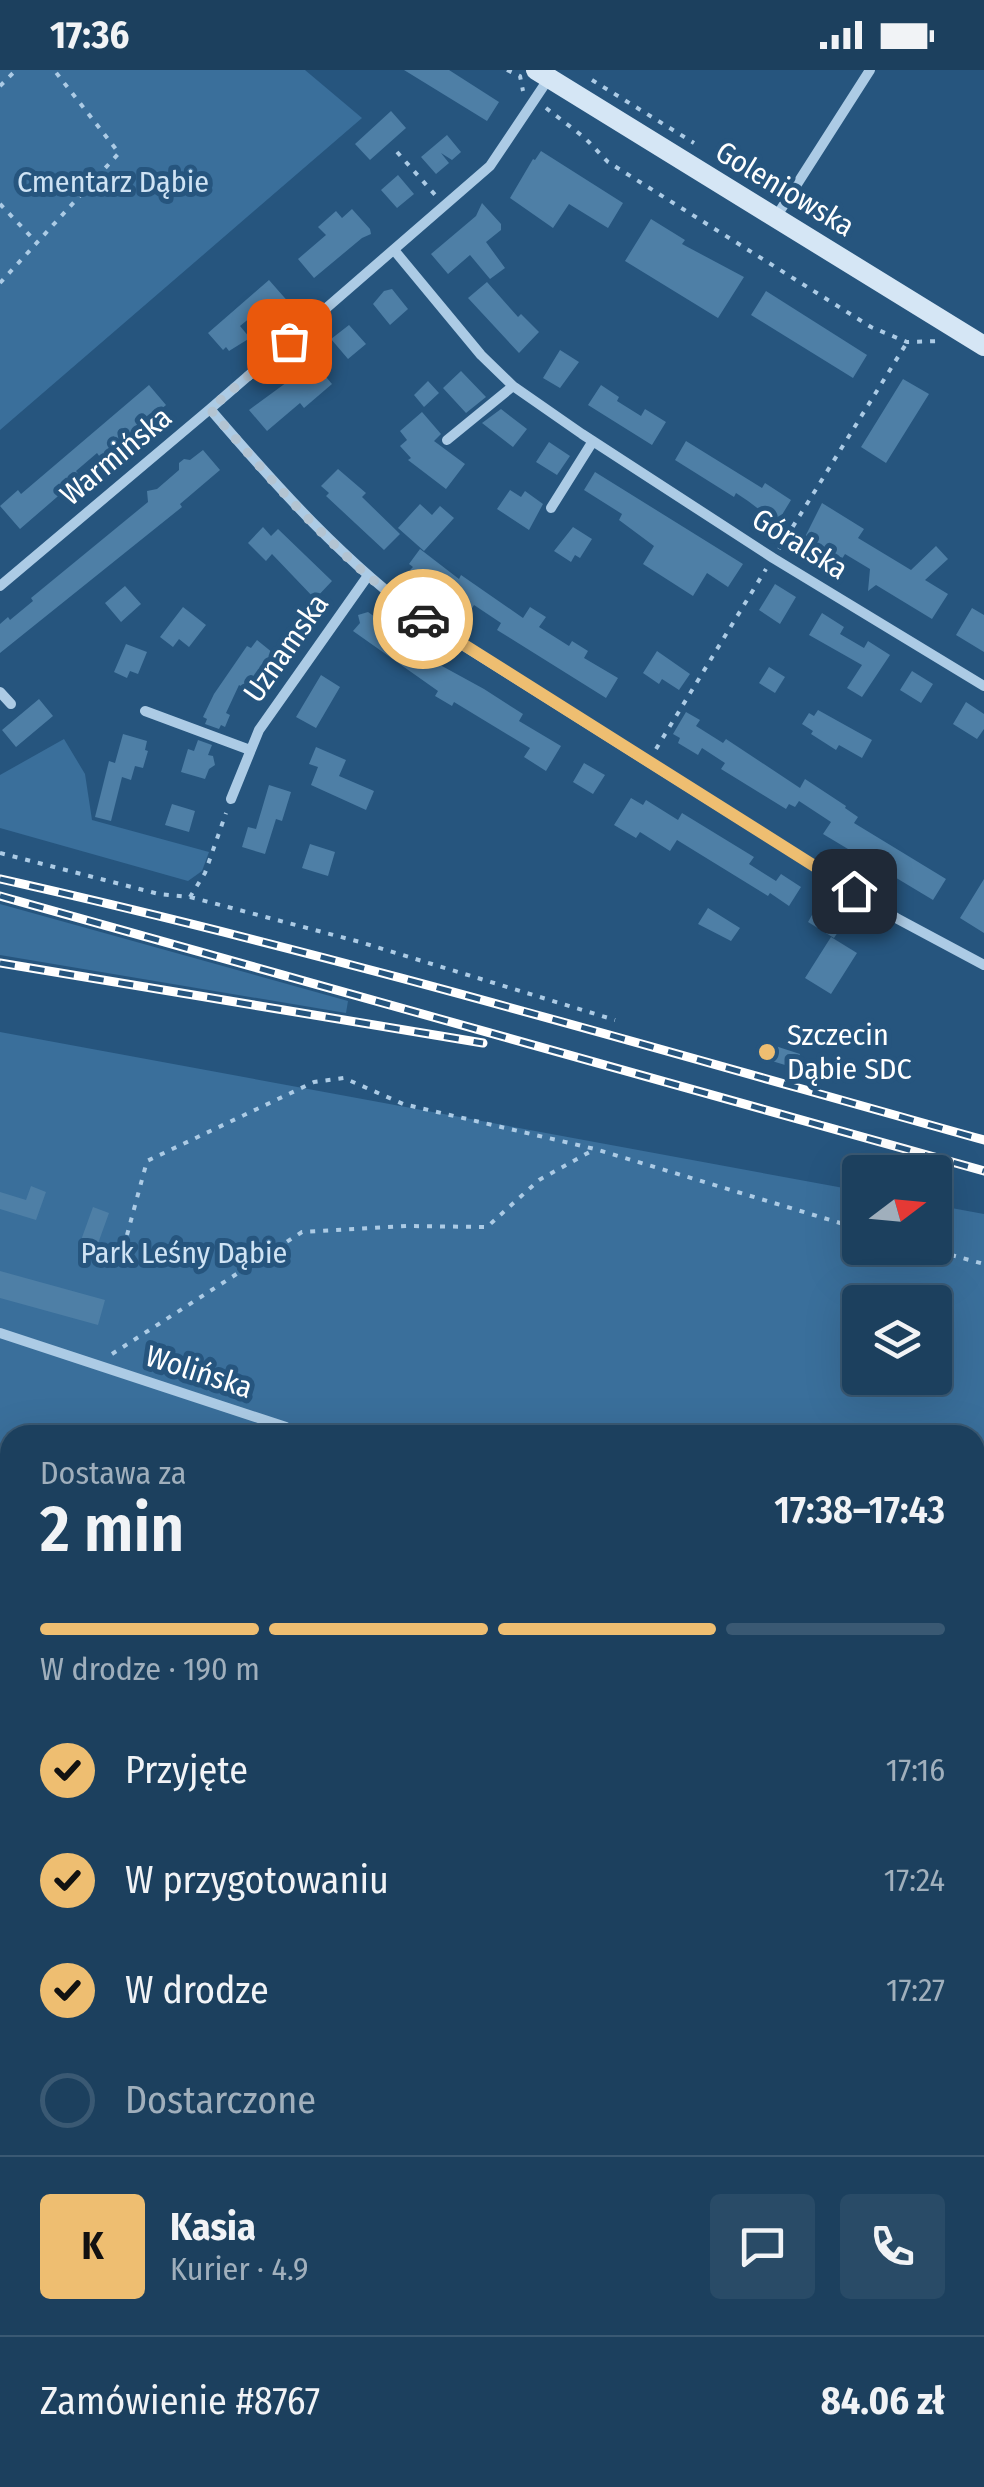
<!DOCTYPE html>
<html lang="pl">
<meta charset="utf-8">
<style>
:root{--surface:#1c405e;--page:#294b67;--text:#f1f3f6;--muted:#a0afbc;--line:#3a5973;--accent:#eebe71}
body{margin:0;font-family:"Fira Sans Condensed",sans-serif;background:var(--page);color:var(--text);height:100vh;display:flex;flex-direction:column;font-size:38px;white-space:nowrap}
*{box-sizing:border-box;margin:0}
p{font-size:32px;color:var(--muted)}
.icon{flex:none;width:55px;height:55px;fill:none;stroke:currentColor;stroke-width:2;stroke-linecap:round;stroke-linejoin:round}
.map{position:relative;flex:1;overflow:hidden}
.side{position:absolute;left:0px;top:1355px;width:985px;height:1062px;display:flex;flex-direction:column;background:var(--surface);border-radius:30px 30px 0 0;box-shadow:0 10px 40px #0002,0 0 0 2px var(--line)}
.side>*{flex:none}
.needle{width:65px;rotate:74deg}
.buttons{position:absolute;left:842px;top:1085px;display:grid;gap:20px}
.buttons a{display:grid;place-items:center;width:110px;height:110px;border-radius:10px;background:var(--surface);box-shadow:0 10px 40px #0002,0 0 0 2px var(--line);font-size:50px}
.pin{position:absolute;display:grid;place-items:center;width:85px;height:85px;color:#fff;margin:-42px;border-radius:20px;box-shadow:0 5px 15px #0006}
.courier{position:absolute;display:grid;place-items:center;width:100px;height:100px;margin:-50px;border:8px solid #eebe71;border-radius:50%;background:#fff;color:#222;box-shadow:0 2px 12px #0007}
.headline em{font-style:normal;font-weight:600}
.headline div{display:flex;flex-direction:column-reverse}
.headline{display:flex;align-items:center;justify-content:space-between;height:170px;padding:0 40px}
h1{font-size:65px;font-weight:600;line-height:75px}
.bar{display:grid;grid-template-columns:repeat(4,1fr);gap:15px 10px;align-content:center;height:120px;padding:0 40px}
.bar i{height:12px;border-radius:8px;background:var(--line)}
.bar .on{background:var(--accent)}
.bar p{grid-column:span 4}
.line{display:flex;align-items:center;gap:25px;padding:0 40px;border-top:2px solid var(--line)}
.line div{flex:1}
.round{display:grid;place-items:center;flex:none;width:105px;height:105px;border-radius:10px;background:var(--page)}
ol{padding:0 40px;list-style:none}
li{display:flex;align-items:center;gap:30px;height:110px}
li p{margin-inline-start:auto}
li .icon{padding:10px;border-radius:50%;background:var(--accent);color:#111;stroke-width:4}
li:last-child{color:var(--muted)}
li i{width:55px;height:55px;border:5px solid var(--line);border-radius:50%}
.status{display:flex;justify-content:space-between;align-items:center;height:70px;padding:0 50px;background:var(--surface);direction:ltr}
.status svg{height:28px;fill:currentColor}
.map>svg:first-child{display:block}
.green{fill:#3a6f9b;fill-rule:evenodd}
.building{fill:#4e7fa6}
.lines{fill:none;stroke-linecap:round;stroke-linejoin:round}
.path{stroke:#accbe5;stroke-width:4;stroke-dasharray:5 8;stroke-linecap:butt}
.street{stroke:#accbe5;stroke-width:10}
.secondary{stroke:#d5e6f5;stroke-width:20}
.rail-casing{stroke:#fff;stroke-width:9}
.rail{stroke:#26557e;stroke-width:5;stroke-dasharray:15;stroke-linecap:butt}
.done{stroke:#b3c4d2;stroke-width:10;stroke-dasharray:0 18}
.route{stroke:#eebe71;stroke-width:12}
.poi-dot{fill:#eebe71;stroke:#26557e;stroke-width:4}
.labels{text-anchor:middle;stroke-width:10;stroke-linejoin:round;paint-order:stroke}
.park-label{font-size:30px;fill:#cfe3f4;stroke:#26557e}
.street-label{font-size:30px;fill:#fff;stroke:#26557e}
.poi-label{font-size:30px;fill:#fff;stroke:#26557e;text-anchor:start}
</style>
<div class="status"><b>17:36</b><svg viewBox="0 0 49 12"><path d="M0 12V9h3v3zM5 12V6h3v6zM10 12V3h3v9zM15 12V0h3v12zM26 1h20v11H26zM47 4h2v5h-2z"/></svg></div>
<div class="map">
<svg width="984" height="2417" viewBox="0 0 984 2417">
<rect width="100%" height="100%" fill="#26557e"/>
<!-- green -->
<path class="green" d="M0,0H305L362,48L0,360Z
M64,669L85,704L92,750L209,782L202,801L188,811L0,758V705Z
M0,834L348,931L346,943L0,885Z
M0,962L860,1121V1178H935V1135L984,1144V2417H0ZM860,1232H935V1308H860ZM10,1365H975V2408H10Z"/>
<!-- building -->
<path class="building" d="M404,0H449L499,32L487,51Z
M391,41L406,58L370,90L355,74Z
M447,65L461,82L452,90L441,83L449,93L436,104L421,87Z
M541,81L623,133L608,158L569,134L553,158L510,128L533,89L535,90Z
M398,105L414,124L397,138L381,120Z
M482,133L501,154V160L486,172L505,198L490,209L470,185L448,204L431,184L476,146Z
M352,139L370,159L371,164L362,168L314,208L298,189L326,165L318,157L336,141L342,148Z
M651,149L685,170L682,174L744,207L718,248L625,191Z
M269,210L291,235L269,247L262,238L240,256L250,268L229,281L226,277L223,280L208,263Z
M487,212L518,247L521,244L539,262L519,283L468,228Z
M392,219L408,239L390,255L373,234L384,221Z
M766,221L867,285L853,308L751,245Z
M349,255L366,274L348,289L331,269Z
M560,280L579,292L560,318L543,308Z
M310,288L332,314L304,338L300,333L267,361L249,340L294,307L291,304Z
M461,301L486,327L466,343L443,318Z
M903,309L929,324L886,393L861,377Z
M428,311L439,323L424,337L414,325Z
M149,315L166,335L102,390L97,383L76,401L81,407L75,412L73,423L64,421L20,459L0,436L18,420L21,424Z
M601,315L619,327L617,331L641,346L645,339L666,352L652,375L588,335Z
M501,339L527,359L513,377L482,353Z
M422,342L441,364L434,371L465,394L446,419L408,390L411,388L400,376L407,370L400,361Z
M686,371L762,418L765,413L791,430L777,453L748,431L736,423L734,427L675,390Z
M549,372L570,386L557,405L536,392Z
M203,380L220,400L180,434L182,437L0,583V554L8,547L10,550L33,531L31,528L148,432L147,421L157,419L179,400V393L184,389L190,390Z
M338,399L366,423L362,427L400,464L384,480L326,426L329,423L321,416Z
M595,402L743,494L728,517L707,503L693,526L643,494L654,476L619,450L622,444L584,420Z
M510,420L521,427L525,421L543,434L529,460L497,439Z
M822,433L864,459L858,468L911,500L936,476L948,489L925,510L948,524L932,549L876,515L868,521L870,499L845,484L840,492L804,469Z
M420,434L432,445L440,436L454,448L424,481L398,458Z
M263,457L271,466L278,459L332,511L315,529L272,484L266,491L248,473Z
M573,457L592,469L580,488L575,485L571,492L554,481Z
M420,479L459,509L461,505L523,548L530,537L546,547L539,557L569,576L572,571L588,581L584,588L618,608L606,628L497,560L501,553L474,535L469,543L410,500L413,497L409,494Z
M775,514L796,527L780,554L759,540Z
M125,516L141,534L121,552L105,533Z
M183,537L206,555L189,577L179,569L173,577L160,567Z
M972,538L984,545V582L956,565Z
M368,542L433,588L431,590L484,619L523,644L519,651L561,676L546,701L524,687L530,678L454,632L452,636L435,626L438,621L353,561L360,553L358,545Z
M822,543L844,557L840,564L864,578L868,571L890,585L862,627L847,618L862,595L809,565Z
M257,570L273,583L267,593L272,597L271,604L254,624L239,615L226,643L230,645L225,657L221,655L219,659L205,654L207,649L203,647L214,624L247,576L251,578Z
M126,574L147,582L138,604L130,601L127,608L114,602Z
M657,581L690,604L679,620L662,609L659,614L643,603Z
M769,597L785,607L775,623L759,613Z
M912,601L933,614L921,633L900,620Z
M321,605L340,617L316,658L296,647Z
M39,629L53,646L16,677L2,660Z
M966,632L984,644V659L977,669L953,654Z
M818,640L872,670L862,688L839,675L836,680L811,664L813,661L802,654L809,643L814,646Z
M686,642L700,650L696,656L723,673L726,669L800,718L805,709L846,736L845,738L858,747L854,753L946,809L933,830L823,764L831,752L799,731L795,737L789,734L786,739L721,699L725,693L702,678L698,685L678,673L680,668L673,664Z
M123,664L147,671L145,680L148,681L143,698L135,696L131,710L122,707L111,751L95,747L109,691L115,693Z
M198,670L212,675L208,685L213,686L215,695L209,699L205,709L181,702L188,679L194,681Z
M316,677L346,690L339,706L374,721L366,740L311,715L318,697L309,694Z
M584,693L605,705L593,724L573,712Z
M269,715L291,722L282,751L276,749L265,784L242,777L248,757L256,759Z
M631,728L643,735L646,730L678,750L682,743L754,787L749,794L776,811L781,804L801,817L789,836L770,823L768,826L677,770L670,781L640,762L636,768L614,755Z
M172,734L195,741L189,762L165,755Z
M310,774L335,782L328,806L302,798Z
M984,809V863L960,848Z
M828,834L848,847L834,868L808,852L816,838L823,842Z
M708,838L740,858L731,871L698,854Z
M831,867L857,883L831,924L805,908Z
M766,973L800,984L795,998L762,988Z
M31,1116L46,1122L36,1150L0,1139V1122L26,1130Z
M93,1137L109,1143L96,1179L80,1173Z
M0,1201L105,1230L98,1255L0,1228Z"/>
<g class="lines">
<!-- path -->
<path class="path" d="M507,0L520,6L523,21
M592,10L694,73
M0,16L16,0
M546,38L585,68L608,92L871,257L907,272L940,271
M397,82L437,127
M0,134L38,174
M0,213L119,83L54,0
M779,479L906,274
M656,679L766,499
M0,783L159,824L190,827L205,803L226,743
M190,827L360,872L615,950
M127,1165L147,1091L314,1012L344,1008L403,1034L595,1079L860,1159
M926,1178L984,1194
M112,1284L302,1162L407,1156L487,1157L539,1110L595,1079
M975,1554L984,1557
M975,1784L984,1782
M0,2109L10,2103
M975,2349L984,2336
M946,2417L952,2408"/>
<!-- street -->
<path class="street" d="M776,147L870,0
M394,180L481,285L513,316L582,364L773,488L984,616
M210,339C278,418 345,493 429,554L898,849L984,895
M447,370L513,316
M551,438L593,371
M0,516L210,339L490,96L549,8
M0,622L11,634
M145,641L250,680
M231,729L259,660L367,507
M0,1263L286,1357"/>
<!-- secondary -->
<path class="secondary" d="M536,0L984,276"/>
<!-- rail casing -->
<g class="rail-casing">
<path id="rail" d="M0,809C332,883 657,979 984,1070
M0,826L984,1101
M0,893L483,973"/>
</g>
<!-- rail -->
<use href="#rail" class="rail"/>
</g>
<g class="lines">
<!-- done -->
<path class="done" d="M289,271L210,339C275,415 341,491 423,549"/>
<!-- route -->
<path class="route" d="M423,549L854,821"/>
</g>
<!-- markers -->
<circle class="poi-dot" cx="767" cy="982" r="10"/>
<g class="labels">
<!-- park labels -->
<g class="park-label">
<text x="113" y="122">Cmentarz Dąbie</text>
<text x="184" y="1193">Park Leśny Dąbie</text>
</g>
<!-- street labels -->
<g class="street-label">
<text transform="translate(785 119) rotate(31)" y="10">Goleniowska</text>
<text transform="translate(116 386) rotate(-40)" y="10">Warmińska</text>
<text transform="translate(800 474) rotate(32)" y="10">Góralska</text>
<text transform="translate(286 578) rotate(-55)" y="10">Uznamska</text>
<text transform="translate(199 1302) rotate(18)" y="10">Wolińska</text>
</g>
<!-- poi labels -->
<g class="poi-label">
<text x="787" y="975">Szczecin<tspan x="787" dy="34">Dąbie SDC</tspan></text>
</g>
</g>
</svg>
<div class="buttons">
<a><svg class="needle" viewBox="-14 -14 28 28"><path d="M0-13l5 13h-10z" fill="#e53935"/><path d="M0 13l5-13h-10z" fill="#a0afbc"/></svg></a>
<a><svg class="icon" aria-label="layers" viewBox="0 0 24 24"><path d="M12 4l9 5-9 5-9-5zM3 14l9 5 9-5"/></svg></a>
</div>
<div class="pin" style="left:289px;top:271px;background:#ea580c"><svg class="icon" aria-label="bag" viewBox="0 0 24 24"><path d="M5 8h14l-1 12H6zM9 8a3 3 0 0 1 6 0"/></svg></div>
<div class="pin" style="left:854px;top:821px;background:#1f2937"><svg class="icon" aria-label="home" viewBox="0 0 24 24"><path d="M3 11l9-7 9 7M6 9v11h12V9"/></svg></div>
<div class="courier" style="left:423px;top:549px"><svg class="icon" aria-label="car" viewBox="0 0 24 24"><path d="M5 17H2v-5l4-1 3-4h7l3 4 3 1v5h-3M9 17h6M6 11h13"/><circle cx="7" cy="17" r="2"/><circle cx="17" cy="17" r="2"/></svg></div>
<section class="side">
<div class="headline"><div><h1>2 min</h1><p>Dostawa za</p></div><em>17:38–17:43</em></div>
<div class="bar"><i class="on"></i><i class="on"></i><i class="on"></i><i></i><p>W drodze · 190 m</p></div>
<ol>
<li><svg class="icon" aria-label="check" viewBox="0 0 24 24"><path d="M5 12l5 5 9-10"/></svg>Przyjęte<p>17:16</p></li>
<li><svg class="icon" aria-label="check" viewBox="0 0 24 24"><path d="M5 12l5 5 9-10"/></svg>W przygotowaniu<p>17:24</p></li>
<li><svg class="icon" aria-label="check" viewBox="0 0 24 24"><path d="M5 12l5 5 9-10"/></svg>W drodze<p>17:27</p></li>
<li><i></i>Dostarczone</li>
</ol>
<div class="line" style="height:180px"><b class="round" style="background:var(--accent);color:#111">K</b><div><b>Kasia</b><p>Kurier · 4.9</p></div><a class="round"><svg class="icon" aria-label="chat" viewBox="0 0 24 24"><path d="M4 5h16v11H9l-5 4z"/></svg></a><a class="round"><svg class="icon" aria-label="phone" viewBox="0 0 24 24"><path d="M5 4h4l2 5-3 2q2 4 5 5l2-3 5 2v4C11 20 4 13 5 4z"/></svg></a></div>
<div class="line" style="height:130px"><div>Zamówienie #8767</div><b>84.06 zł</b></div>
</section>
</div>
